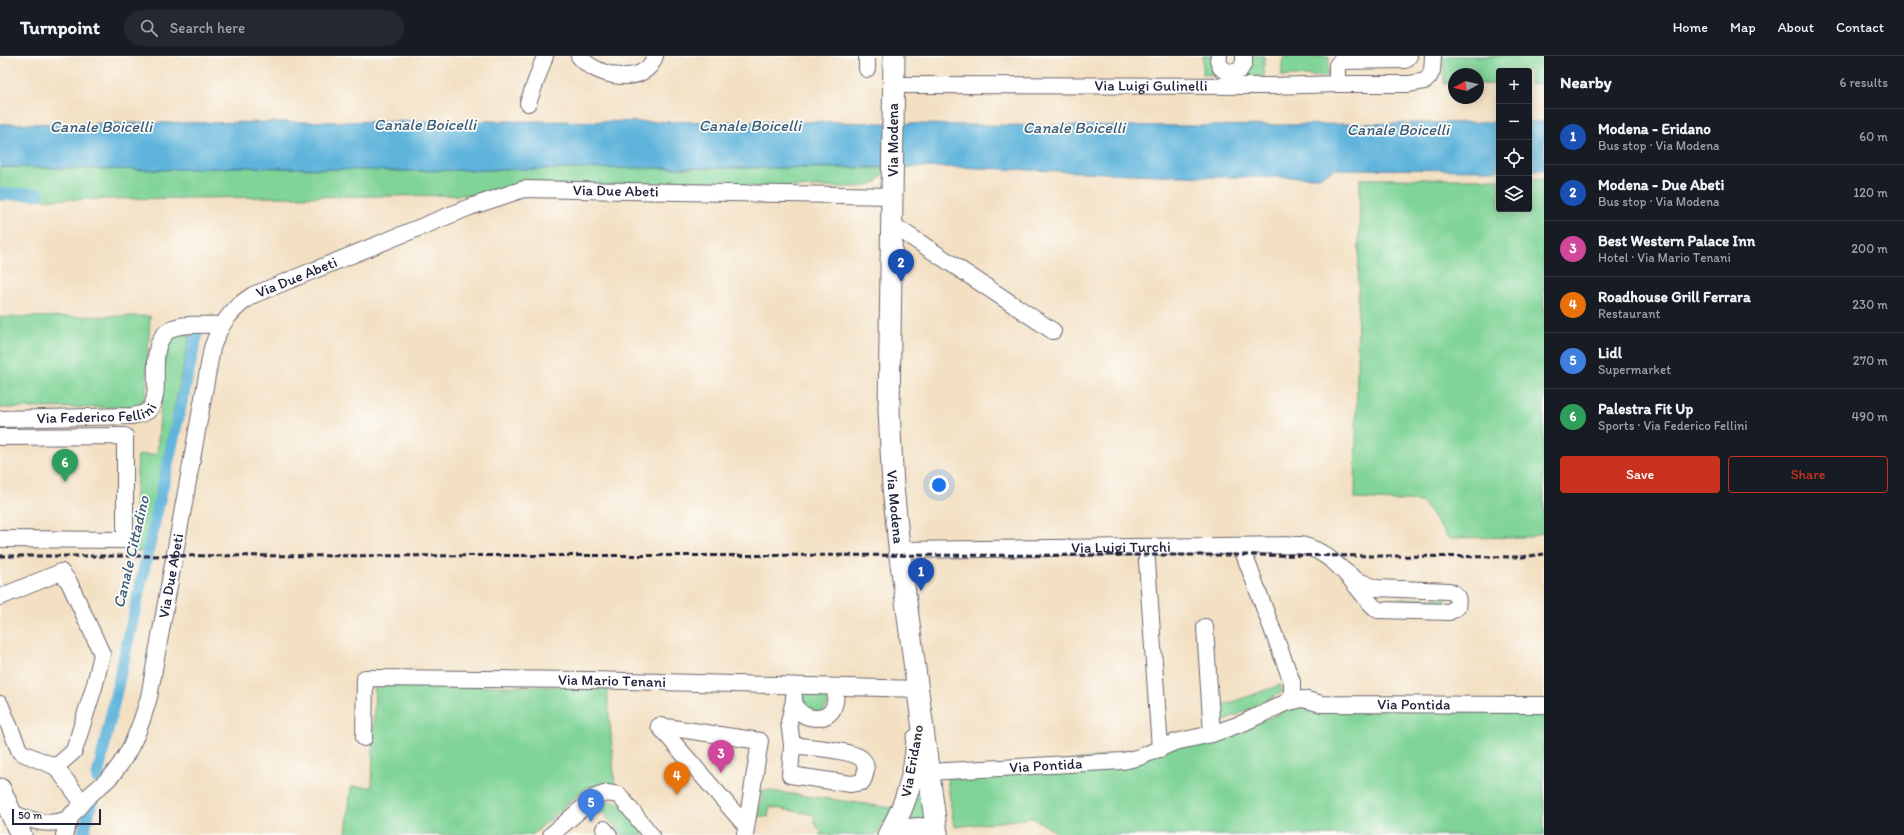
<!DOCTYPE html>
<html lang="en">
<head>
<meta charset="utf-8">
<style>
  :root { --surface:#171b24; --page:#242831; --text:#f1f3f6; --muted:#9ea1a6; --line:#363941; --accent:#c8321e }
  body { margin:0; font-family:Itim,sans-serif; background:var(--page); color:var(--text) }
  .controls { position:absolute; right:12px; top:12px; display:grid; overflow:hidden; border-radius:4px; box-shadow:0 2px 10px #0003 }
  .controls button { width:36px; height:36px; display:grid; place-items:center; padding:0; border:0; border-bottom:1px solid var(--line); background:var(--surface); color:var(--text); font:20px sans-serif }
  .compass { position:absolute; left:1448px; top:12px; width:36px; height:36px; border-radius:50%; background:var(--surface); box-shadow:0 2px 10px #0003; rotate:262deg }
  .scale { position:absolute; left:12px; bottom:10px; width:89px; box-sizing:border-box; padding-left:4px; border:2px solid #22223b; border-top:0; font-size:11px; line-height:14px; white-space:nowrap; color:#22223b; -webkit-text-stroke:3px #fdfcf7; paint-order:stroke }
  .you { position:absolute; left:939px; top:429px; width:14px; height:14px; margin:-10px; border:3px solid #fff; border-radius:50%; background:#1a73e8; box-shadow:0 0 0 6px #1a73e833 }
  .badge { display:grid; place-items:center; width:26px; height:26px; border-radius:50%; background:var(--accent); color:#fff; font-size:13px; font-weight:700 }
  .pin { position:absolute; translate:-50% -33px; filter:drop-shadow(0 1px 2px #0008) }
  .pin::after { content:''; position:absolute; top:21px; width:14px; height:12px; background:inherit; clip-path:polygon(0 0,100% 0,50% 100%) }
  .list { margin:0; padding:0; list-style:none }
  h2 { display:flex; justify-content:space-between; align-items:center; height:52px; margin:0; padding:0 16px; font-size:17px }
  h2 small { font-size:13px; font-weight:400; color:var(--muted) }
  .list li { display:grid; grid-template-columns:26px 1fr auto; gap:12px; align-items:center; box-sizing:border-box; height:56px; padding:0 16px; border-top:1px solid var(--line) }
  .list b { display:block; font-size:15px; white-space:nowrap }
  .list p { margin:0; font-size:13px; white-space:nowrap; color:var(--muted) }
  .list em { font-size:13px; font-style:normal; color:var(--muted) }
  .actions { display:flex; gap:8px; padding:12px 16px }
  .actions a { flex:1; padding:9px 0; border:1px solid var(--accent); border-radius:4px; text-align:center; font-size:14px; color:var(--accent) }
  .actions .main { background:var(--accent); color:#fff }
  .icon { flex:none; width:22px; height:22px; fill:none; stroke:currentColor; stroke-width:2; stroke-linecap:round; stroke-linejoin:round }
  .map { position:relative; flex:none; width:1544px; height:779px; overflow:hidden }
  header { display:flex; align-items:center; gap:24px; box-sizing:border-box; height:56px; padding:0 20px; background:var(--surface); border-bottom:1px solid var(--line) }
  header strong { font-size:19px }
  nav { display:flex; gap:22px; margin-inline-start:auto; font-size:14px }
  .search { width:280px; height:36px; background:var(--page); display:flex; align-items:center; gap:10px; box-sizing:border-box; padding:0 14px; border-radius:22px; color:var(--muted); font-size:15px }
  main { display:flex }
  aside { flex:1; background:var(--surface) }
  .map>svg:first-child { display:block }
  .green { fill:#80d497; stroke:#517b69 }
  .water { fill:#5eb4db; stroke:#406b8b }
  .lines { fill:none; stroke-linecap:round; stroke-linejoin:round }
  .canal { stroke:#5eb4db; stroke-width:12 }
  .minor-casing { stroke:#6b646b; stroke-width:18 }
  .major-casing { stroke:#6b646b; stroke-width:23 }
  .minor { stroke:#fff; stroke-width:16 }
  .major { stroke:#fff; stroke-width:21 }
  .rail { stroke:#22223b; stroke-width:3; stroke-dasharray:6 3; stroke-linecap:butt }
  .labels { text-anchor:middle; dominant-baseline:central; stroke-width:3.5; stroke-linejoin:round; paint-order:stroke }
  .street-label { font-size:15px; fill:#22223b; stroke:#fdfcf7 }
  .water-label { font-size:16px; font-style:italic; fill:#3a5c7b; stroke:#fdfcf7 }
</style>
</head>
<body>
<header>
<strong>Turnpoint</strong>
<div class="search"><svg class="icon" aria-label="search" viewBox="0 0 24 24"><circle cx="10" cy="10" r="6"/><path d="M15 15l6 6"/></svg>Search here</div>
<nav><a>Home</a><a>Map</a><a>About</a><a>Contact</a></nav>
</header>
<main>
<div class="map">
<svg width="1544" height="779" viewBox="0 0 1544 779">
  <rect width="100%" height="100%" fill="#fdfcf7"/>
  <filter id="ink" filterUnits="userSpaceOnUse"><feTurbulence type="fractalNoise" baseFrequency=".025" numOctaves="2"/><feDisplacementMap in="SourceGraphic" scale="8" xChannelSelector="R" yChannelSelector="G"/><feConvolveMatrix kernelMatrix="1 2 1 2 8 2 1 2 1" color-interpolation-filters="sRGB"/></filter>
  <filter id="wash" filterUnits="userSpaceOnUse"><feTurbulence type="fractalNoise" baseFrequency=".012" numOctaves="4" result="noise"/><feDisplacementMap in="SourceGraphic" scale="16" xChannelSelector="R" yChannelSelector="G"/><feGaussianBlur stdDeviation="0.9" result="paint"/><feColorMatrix in="noise" values="0 0 0 0 0 0 0 0 0 0 0 0 0 0 0 0 0 1.4 0 .05"/><feComposite in="paint" operator="in"/></filter>
  <g filter="url(#wash)">
    <rect width="100%" height="100%" fill="#f3e0c3"/>
    <g class="green">
      <polygon points="1203,0 1212,0 1212,19 1203,18"/>
      <polygon points="1248,0 1264,0 1264,21 1248,20"/>
      <polygon points="1284,0 1329,0 1328,20 1282,20 1282,7"/>
      <polygon points="1443,0 1544,0 1544,28 1529,28 1529,15 1499,15 1499,28 1478,28 1478,18 1454,18 1454,28 1444,28"/>
      <polygon points="0,111 158,114 245,111 402,115 628,112 888,112 876,127 859,131 507,131 473,139 0,144"/>
      <polygon points="1360,123 1499,123 1499,153 1529,153 1529,123 1544,123 1544,476 1530,481 1448,482 1422,446 1355,443"/>
      <polygon points="150,260 146,338 141,348 132,351 0,352 0,261"/>
      <polygon points="178,278 190,278 144,495 133,495 138,399 157,398 165,293 169,283"/>
      <polygon points="1446,542 1446,551 1379,552 1379,543"/>
      <polygon points="375,629 607,631 615,729 587,731 532,779 346,779 351,731 372,731"/>
      <polygon points="1280,629 1283,636 1221,667 1219,651"/>
      <path d="M807 637C815 637 828 635 830 644L823 656 807 655 800 644 802 640Z"/>
      <path d="M1308 649 1544 658V779H1061L1033 762 954 771 947 722 1213 685C1246 676 1275 654 1308 649Z"/>
      <polygon points="918,708 927,765 908,766 906,755"/>
      <polygon points="763,734 893,752 876,779 819,779 822,777 814,767 815,759 770,751 768,761 758,760"/>
      <polygon points="613,745 618,746 645,779 622,779 599,752 606,746"/>
    </g>
    <g class="water">
      <polygon points="453,65 835,66 965,69 1198,70 1499,66 1499,114 1335,113 1319,121 1210,121 954,111 628,112 402,115 245,111 158,114 0,111 0,68"/>
      <rect x="1529" y="66" width="15" height="48"/>
    </g>
    <g class="lines">
      <g class="canal">
        <polyline points="0,138 39,138"/>
        <polyline points="97,722 197,278"/>
        <polyline points="83,779 92,745"/>
      </g>
    </g>
  </g>
  <g filter="url(#ink)">
    <g class="lines">
      <defs>
        <g id="minor">
          <path d="M579 0C596 21 645 32 655 0"/>
          <polyline points="1219,0 1218,4 1221,12 1231,17 1240,14 1244,7 1244,0"/>
          <polyline points="867,13 867,0"/>
          <polyline points="1337,28 1337,9 1341,5 1398,4 1405,4 1409,0"/>
          <path id="s1" d="M893 29 1272 30 1337 28H1409L1425 25 1429 21 1432 15 1433 0"/>
          <polyline points="528,47 545,0"/>
          <polyline points="893,169 1053,275"/>
          <path id="s2" d="M0 363 132 360C138 359 145 358 149 354 166 335 142 287 173 272 185 267 209 269 222 269"/>
          <polyline points="0,381 125,380 125,484 0,483"/>
          <polyline points="1146,491 1160,693"/>
          <path id="s3" d="M900 494 1300 489C1324 493 1342 512 1357 531 1364 539 1369 548 1378 554L1449 556 1457 551C1459 543 1457 538 1449 535L1376 532 1356 524 1337 509"/>
          <polyline points="0,541 61,516 69,526 102,598 95,628 74,695 56,711"/>
          <polyline points="1205,571 1212,678"/>
          <path d="M794 640C792 664 828 670 834 650 836 644 836 637 836 631"/>
          <path id="s4" d="M1285 647 1303 643 1322 648 1544 649"/>
          <polyline points="0,648 20,696 56,711 82,746"/>
          <path id="s5" d="M364 682 365 622 590 624 918 633"/>
          <path d="M792 689C806 691 853 694 862 703 868 709 866 719 862 726L851 728 790 719 792 689 789 666 794 644"/>
          <path id="s6" d="M929 716 1123 705 1140 701 1175 686 1212 678 1243 667 1285 647 1292 640V626L1241 490"/>
          <path id="s7" d="M11 757C28 763 44 770 62 765 72 762 77 752 84 745 93 735 104 728 113 718 132 695 141 669 149 641L212 292C220 268 232 252 253 239L470 151 524 133 893 140"/>
          <polyline points="604,773 609,779"/>
          <polyline points="64,779 72,758"/>
          <polyline points="551,779 595,741 607,737 619,739 651,779"/>
          <polyline points="745,779 760,685 659,670 746,770"/>
        </g>
        <g id="major">
          <path id="s8" d="M894 0 889 354 893 431 900 500 937 779"/>
          <polyline points="0,733 21,779"/>
          <path d="M888 779C906 750 915 717 917 683"/>
          <path d="M895 779C906 770 924 772 937 776"/>
        </g>
      </defs>
      <use href="#minor" class="minor-casing"/>
      <use href="#major" class="major-casing"/>
      <use href="#minor" class="minor"/>
      <use href="#major" class="major"/>
      <polyline class="rail" points="0,500 1244,499 1522,501 1544,498"/>
    </g>
  </g>
  <g class="labels">
    <g class="street-label">
      <text stroke="none"><textPath href="#s1" startOffset="258">Via Luigi Gulinelli</textPath></text>
      <text transform="translate(893 84) rotate(-90)">Via Modena</text>
      <text stroke="none"><textPath href="#s7" startOffset="1014">Via Due Abeti</textPath></text>
      <text stroke="none"><textPath href="#s7" startOffset="678">Via Due Abeti</textPath></text>
      <text stroke="none"><textPath href="#s2" startOffset="97">Via Federico Fellini</textPath></text>
      <text stroke="none"><textPath href="#s8" startOffset="451">Via Modena</textPath></text>
      <text stroke="none"><textPath href="#s3" startOffset="221">Via Luigi Turchi</textPath></text>
      <text stroke="none"><textPath href="#s7" startOffset="331">Via Due Abeti</textPath></text>
      <text stroke="none"><textPath href="#s5" startOffset="307">Via Mario Tenani</textPath></text>
      <text stroke="none"><textPath href="#s4" startOffset="130">Via Pontida</textPath></text>
      <text transform="translate(912 705) rotate(-80)">Via Eridano</text>
      <text stroke="none"><textPath href="#s6" startOffset="117">Via Pontida</textPath></text>
    </g>
    <g class="water-label">
      <text x="425" y="68">Canale Boicelli</text>
      <text x="750" y="69">Canale Boicelli</text>
      <text x="101" y="70">Canale Boicelli</text>
      <text x="1074" y="71">Canale Boicelli</text>
      <text x="1398" y="73">Canale Boicelli</text>
      <text transform="translate(131 496) rotate(-77)">Canale Cittadino</text>
    </g>
  </g>
</svg>
<div class="controls">
<button>+</button>
<button>−</button>
<button><svg class="icon" aria-label="locate" viewBox="0 0 24 24"><circle cx="12" cy="12" r="6"/><path d="M12 2v4M12 18v4M2 12h4M18 12h4"/></svg></button>
<button><svg class="icon" aria-label="layers" viewBox="0 0 24 24"><path d="M12 4l9 5-9 5-9-5zM3 14l9 5 9-5"/></svg></button>
</div>
<svg class="compass" viewBox="-18 -18 36 36"><path d="M0-13l5 13h-10z" fill="#e53935"/><path d="M0 13l5-13h-10z" fill="#9ea1a6"/></svg>
<div class="scale">50 m</div>
<div class="you"></div>
<div class="pin badge" style="left:921px;top:535px;background:#1a4fb4">1</div>
<div class="pin badge" style="left:901px;top:226px;background:#1a4fb4">2</div>
<div class="pin badge" style="left:721px;top:717px;background:#d1479c">3</div>
<div class="pin badge" style="left:677px;top:739px;background:#e8710a">4</div>
<div class="pin badge" style="left:591px;top:766px;background:#3f7fe0">5</div>
<div class="pin badge" style="left:65px;top:426px;background:#2e9e5b">6</div>
</div>
<aside>
<h2>Nearby<small>6 results</small></h2>
<ul class="list">
<li><span class="badge" style="background:#1a4fb4">1</span><div><b>Modena - Eridano</b><p>Bus stop · Via Modena</p></div><em>60 m</em></li>
<li><span class="badge" style="background:#1a4fb4">2</span><div><b>Modena - Due Abeti</b><p>Bus stop · Via Modena</p></div><em>120 m</em></li>
<li><span class="badge" style="background:#d1479c">3</span><div><b>Best Western Palace Inn</b><p>Hotel · Via Mario Tenani</p></div><em>200 m</em></li>
<li><span class="badge" style="background:#e8710a">4</span><div><b>Roadhouse Grill Ferrara</b><p>Restaurant</p></div><em>230 m</em></li>
<li><span class="badge" style="background:#3f7fe0">5</span><div><b>Lidl</b><p>Supermarket</p></div><em>270 m</em></li>
<li><span class="badge" style="background:#2e9e5b">6</span><div><b>Palestra Fit Up</b><p>Sports · Via Federico Fellini</p></div><em>490 m</em></li>
</ul>
<div class="actions"><a class="main">Save</a><a>Share</a></div>
</aside>
</main>
</body>
</html>
